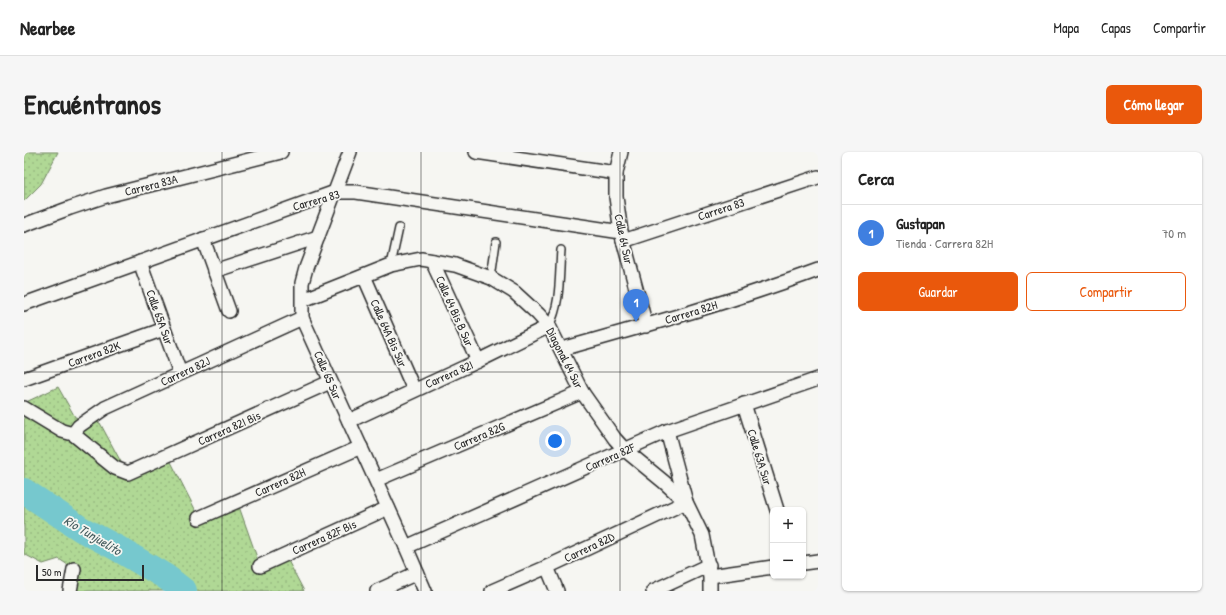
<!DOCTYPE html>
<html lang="es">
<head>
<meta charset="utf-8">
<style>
  :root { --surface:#fff; --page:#f6f6f6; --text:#222; --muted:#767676; --line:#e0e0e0; --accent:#ea580c }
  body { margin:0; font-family:"Patrick Hand",sans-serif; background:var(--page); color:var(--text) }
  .controls { position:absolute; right:12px; bottom:12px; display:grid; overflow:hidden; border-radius:6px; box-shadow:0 1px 3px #0004 }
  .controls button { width:36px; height:36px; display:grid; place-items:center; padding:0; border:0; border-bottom:1px solid var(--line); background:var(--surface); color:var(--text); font:20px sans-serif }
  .scale { position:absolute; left:12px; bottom:10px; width:108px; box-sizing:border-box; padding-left:4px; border:2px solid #2b2b2b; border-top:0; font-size:11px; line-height:14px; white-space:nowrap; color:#2b2b2b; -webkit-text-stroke:3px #f6f6f2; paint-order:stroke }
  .you { position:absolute; left:531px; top:289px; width:14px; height:14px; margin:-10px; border:3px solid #fff; border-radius:50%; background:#1a73e8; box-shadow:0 0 0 6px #1a73e833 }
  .badge { display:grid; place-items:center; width:26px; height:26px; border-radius:50%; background:var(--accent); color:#fff; font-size:13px; font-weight:700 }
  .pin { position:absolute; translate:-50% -33px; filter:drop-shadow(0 1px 2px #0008) }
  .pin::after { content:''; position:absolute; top:21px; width:14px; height:12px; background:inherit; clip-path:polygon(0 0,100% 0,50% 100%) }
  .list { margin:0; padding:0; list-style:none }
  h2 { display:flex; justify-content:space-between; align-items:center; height:52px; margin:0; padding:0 16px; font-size:17px }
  h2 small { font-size:13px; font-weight:400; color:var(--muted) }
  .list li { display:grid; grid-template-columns:26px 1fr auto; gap:12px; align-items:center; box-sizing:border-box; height:56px; padding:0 16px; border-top:1px solid var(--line) }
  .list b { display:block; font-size:15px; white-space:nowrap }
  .list p { margin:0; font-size:13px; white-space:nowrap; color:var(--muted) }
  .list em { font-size:13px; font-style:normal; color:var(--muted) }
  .actions { display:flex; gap:8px; padding:12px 16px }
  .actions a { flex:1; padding:9px 0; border:1px solid var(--accent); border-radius:6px; text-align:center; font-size:14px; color:var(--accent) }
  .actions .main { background:var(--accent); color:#fff }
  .map { position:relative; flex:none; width:794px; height:439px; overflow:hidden; border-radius:6px }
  header { display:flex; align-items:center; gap:24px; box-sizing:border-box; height:56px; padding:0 20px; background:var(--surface); border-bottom:1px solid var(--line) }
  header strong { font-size:19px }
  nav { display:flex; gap:22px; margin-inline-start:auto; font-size:14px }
  .intro { display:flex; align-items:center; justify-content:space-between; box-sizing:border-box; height:96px; padding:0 24px }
  h1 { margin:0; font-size:28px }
  .button { padding:10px 18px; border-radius:6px; background:var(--accent); color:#fff; font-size:14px; font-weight:700 }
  main { display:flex; gap:24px; padding:0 24px }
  aside { flex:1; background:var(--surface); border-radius:6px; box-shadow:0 1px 3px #0004 }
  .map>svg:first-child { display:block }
  .grass { fill:url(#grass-dots); stroke:#6e8260 }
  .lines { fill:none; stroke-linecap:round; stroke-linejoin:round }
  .river { stroke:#76c8ce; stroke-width:26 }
  .service-casing { stroke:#2b2b2b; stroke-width:10 }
  .minor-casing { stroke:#2b2b2b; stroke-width:16 }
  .service { stroke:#f6f6f2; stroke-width:7 }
  .minor { stroke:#f6f6f2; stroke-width:13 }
  .grid { fill:none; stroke:#2b2b2b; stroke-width:1; stroke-opacity:0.55 }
  .labels { text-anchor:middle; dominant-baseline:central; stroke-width:3.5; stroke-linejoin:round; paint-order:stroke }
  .street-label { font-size:12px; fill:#2b2b2b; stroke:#f6f6f2 }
  .water-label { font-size:13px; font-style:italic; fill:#425a5c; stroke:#f6f6f2 }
</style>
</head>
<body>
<header>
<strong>Nearbee</strong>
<nav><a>Mapa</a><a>Capas</a><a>Compartir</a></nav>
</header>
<div class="intro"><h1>Encuéntranos</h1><a class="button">Cómo llegar</a></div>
<main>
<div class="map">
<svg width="794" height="439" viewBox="0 0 794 439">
  <defs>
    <pattern id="grass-dots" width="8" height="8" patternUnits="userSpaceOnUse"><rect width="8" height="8" fill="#b0d895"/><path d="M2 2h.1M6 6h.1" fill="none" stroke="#98ba81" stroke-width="1.8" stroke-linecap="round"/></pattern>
  </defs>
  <rect width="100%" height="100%" fill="#f6f6f2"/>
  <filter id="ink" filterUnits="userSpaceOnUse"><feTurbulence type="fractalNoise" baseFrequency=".025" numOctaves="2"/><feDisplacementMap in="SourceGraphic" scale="8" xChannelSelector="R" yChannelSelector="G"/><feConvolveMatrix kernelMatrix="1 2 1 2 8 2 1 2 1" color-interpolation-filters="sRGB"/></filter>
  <g filter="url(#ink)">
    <g class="grass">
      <polygon points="0,0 34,0 17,32 0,49"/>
      <polygon points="34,235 51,265 76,271 104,323 144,304 175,365 213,349 236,414 261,403 280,439 52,439 50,417 35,407 19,412 0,402 0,251"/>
    </g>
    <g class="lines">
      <polyline class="river" points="0,339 57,377 93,396 142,425 160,439"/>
      <defs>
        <g id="service">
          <polyline points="367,113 375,76"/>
          <polyline points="467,126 472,90"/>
          <path d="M525 174C537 152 535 123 537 98"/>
        </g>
        <g id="minor">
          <polyline points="326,0 282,116 278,131 278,166 382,395 401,439"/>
          <polyline points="452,0 592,21"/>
          <polyline points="597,0 592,21 592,45 597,80 622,174"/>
          <polyline points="0,73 46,56 82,44 257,0"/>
          <polyline points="179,87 205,159"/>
          <polyline points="599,89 794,25"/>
          <polyline points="408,109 454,209"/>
          <polyline points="116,110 156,221"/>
          <polyline points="190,119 294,85"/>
          <polyline points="340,124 390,238"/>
          <polyline points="279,148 367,113 397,107 431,113 467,126 490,140 514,162 525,174 558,240 591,287 601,298 640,330 662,350 523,415 468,439"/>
          <polyline points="0,152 311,40 332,40 597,80"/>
          <path d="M538 197C624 173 710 149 794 118"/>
          <polyline points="0,227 140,177"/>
          <polyline points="720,252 753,358"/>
          <polyline points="0,256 38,279 49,282 91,316 104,321 306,230"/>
          <polyline points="325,269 454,209 525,174"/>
          <polyline points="643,279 662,350 678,383 686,424 686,439"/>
          <polyline points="49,282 55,274 81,256 278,166"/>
          <polyline points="352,328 558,240"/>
          <polyline points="175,366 337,295"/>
          <polyline points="382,395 643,279 794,227"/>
          <polyline points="779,411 794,409"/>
          <polyline points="236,414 364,356"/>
          <polyline points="523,415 533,439"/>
          <polyline points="686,424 749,415"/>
          <polyline points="46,439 50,417"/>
          <polyline points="353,439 393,421"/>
          <polyline points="629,439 685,413"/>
        </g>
      </defs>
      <use href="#service" class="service-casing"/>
      <use href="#minor" class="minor-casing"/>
      <use href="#service" class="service"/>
      <use href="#minor" class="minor"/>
    </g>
  </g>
  <path class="grid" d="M198 0V439M397 0V439M596 0V439M0 220H794"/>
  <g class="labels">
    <g class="street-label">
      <text transform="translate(127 33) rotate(-14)">Carrera 83A</text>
      <text transform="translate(292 48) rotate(-16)">Carrera 83</text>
      <text transform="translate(697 57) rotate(-18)">Carrera 83</text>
      <text transform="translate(600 87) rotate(78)">Calle 64 Sur</text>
      <text transform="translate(431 159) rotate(66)">Calle 64 Bis B Sur</text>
      <text transform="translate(667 160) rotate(-17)">Carrera 82H</text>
      <text transform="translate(136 165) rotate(70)">Calle 65A Sur</text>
      <text transform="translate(365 181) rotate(66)">Calle 64A Bis Sur</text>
      <text transform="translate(70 202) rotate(-20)">Carrera 82K</text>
      <text transform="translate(541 206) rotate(63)">Diagonal 64 Sur</text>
      <text transform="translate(161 219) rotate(-25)">Carrera 82J</text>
      <text transform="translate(425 222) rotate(-24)">Carrera 82I</text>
      <text transform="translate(304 223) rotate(66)">Calle 65 Sur</text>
      <text transform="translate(205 276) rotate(-24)">Carrera 82I Bis</text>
      <text transform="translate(455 284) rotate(-23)">Carrera 82G</text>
      <text transform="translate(586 305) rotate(-24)">Carrera 82F</text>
      <text transform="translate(736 305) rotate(73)">Calle 63A Sur</text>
      <text transform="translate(256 330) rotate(-24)">Carrera 82H</text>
      <text transform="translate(300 385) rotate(-24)">Carrera 82F Bis</text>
      <text transform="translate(565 395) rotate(-25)">Carrera 82D</text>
    </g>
    <g class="water-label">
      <text transform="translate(69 383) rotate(31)">Río Tunjuelito</text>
    </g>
  </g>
</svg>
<div class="controls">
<button>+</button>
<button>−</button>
</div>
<div class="scale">50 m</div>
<div class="you"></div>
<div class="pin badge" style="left:612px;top:170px;background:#3f7fe0">1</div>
</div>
<aside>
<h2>Cerca<small></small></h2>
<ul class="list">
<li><span class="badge" style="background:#3f7fe0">1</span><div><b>Gustapan</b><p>Tienda · Carrera 82H</p></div><em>70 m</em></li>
</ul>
<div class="actions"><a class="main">Guardar</a><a>Compartir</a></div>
</aside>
</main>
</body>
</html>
